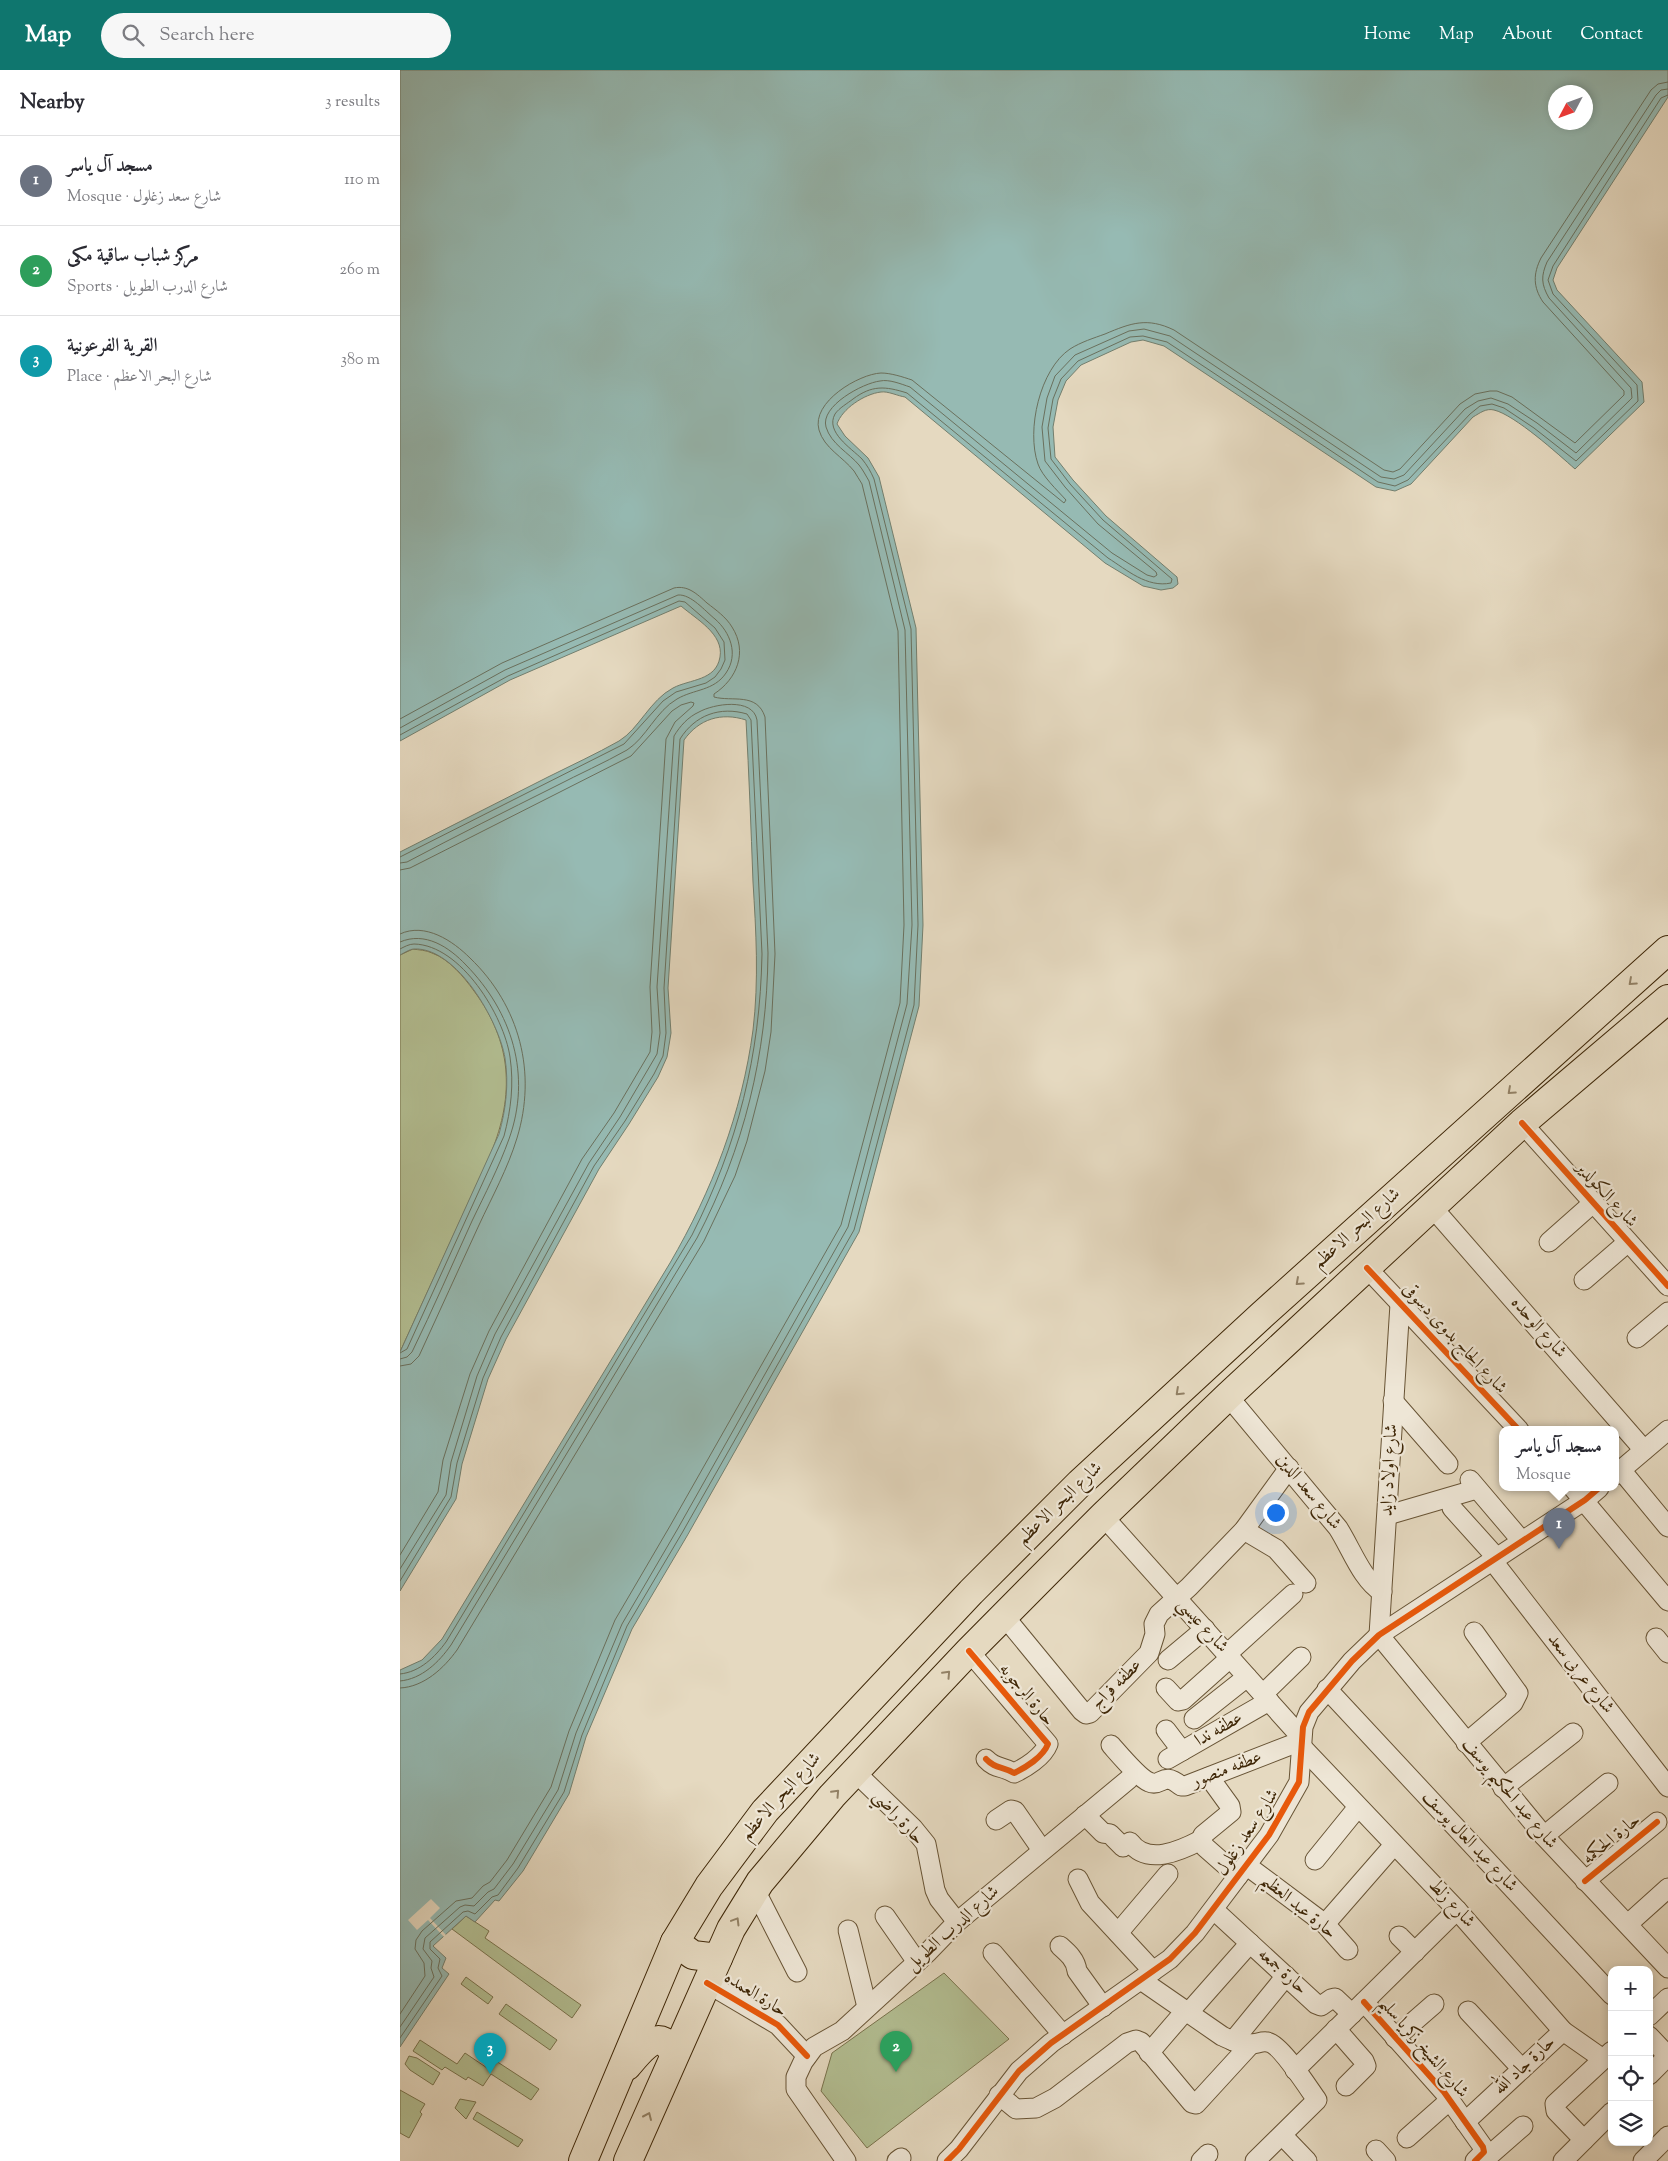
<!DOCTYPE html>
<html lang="en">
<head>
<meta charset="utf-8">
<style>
  :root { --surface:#fff; --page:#f7f7f7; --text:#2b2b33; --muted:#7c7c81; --line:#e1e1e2; --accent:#0f766e }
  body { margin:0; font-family:"Sorts Mill Goudy",Amiri,serif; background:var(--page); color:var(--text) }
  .controls { position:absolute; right:15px; bottom:15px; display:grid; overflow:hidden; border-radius:10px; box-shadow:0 2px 8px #0003 }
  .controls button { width:45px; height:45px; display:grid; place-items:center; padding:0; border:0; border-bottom:1px solid var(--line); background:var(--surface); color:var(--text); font:25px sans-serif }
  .compass { position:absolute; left:1148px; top:15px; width:45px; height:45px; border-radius:50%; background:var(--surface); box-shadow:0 2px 8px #0003; rotate:229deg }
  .you { position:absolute; left:875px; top:1442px; width:18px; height:18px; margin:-12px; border:4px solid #fff; border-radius:50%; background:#1a73e8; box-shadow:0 0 0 8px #1a73e833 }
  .badge { display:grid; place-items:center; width:32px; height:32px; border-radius:50%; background:var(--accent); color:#fff; font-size:16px; font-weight:700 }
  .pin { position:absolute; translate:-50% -41px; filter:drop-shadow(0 1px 2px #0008) }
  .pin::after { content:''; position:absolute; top:26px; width:18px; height:15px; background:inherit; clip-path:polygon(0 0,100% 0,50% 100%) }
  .popup { position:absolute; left:1099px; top:1356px; width:120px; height:65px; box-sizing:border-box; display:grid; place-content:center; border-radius:10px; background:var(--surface); filter:drop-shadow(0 1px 4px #0005); font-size:16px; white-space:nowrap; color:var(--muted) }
  .popup b { font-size:19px; color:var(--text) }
  .popup::after { content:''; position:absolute; left:50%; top:100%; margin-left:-10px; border:10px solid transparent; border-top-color:var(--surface) }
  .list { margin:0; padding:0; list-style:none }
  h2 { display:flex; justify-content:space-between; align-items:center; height:65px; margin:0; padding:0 20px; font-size:21px }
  h2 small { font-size:16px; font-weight:400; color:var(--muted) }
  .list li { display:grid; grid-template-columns:32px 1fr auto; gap:15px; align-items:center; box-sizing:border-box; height:90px; padding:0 20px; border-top:1px solid var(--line) }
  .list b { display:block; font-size:19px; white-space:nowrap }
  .list p { margin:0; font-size:16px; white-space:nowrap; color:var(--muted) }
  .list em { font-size:16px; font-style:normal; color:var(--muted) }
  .icon { flex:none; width:28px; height:28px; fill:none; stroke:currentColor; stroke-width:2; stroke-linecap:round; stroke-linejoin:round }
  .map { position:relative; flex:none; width:1268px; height:2091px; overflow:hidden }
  header { display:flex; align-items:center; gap:30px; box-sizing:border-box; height:70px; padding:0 25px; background:var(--accent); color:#fff }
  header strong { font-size:24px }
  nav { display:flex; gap:28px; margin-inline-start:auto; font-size:18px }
  .search { width:350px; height:45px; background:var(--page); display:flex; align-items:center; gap:12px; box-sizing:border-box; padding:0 18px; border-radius:28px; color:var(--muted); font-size:19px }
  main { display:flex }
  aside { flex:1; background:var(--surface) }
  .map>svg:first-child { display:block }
  .green { fill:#b3bf93; stroke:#79734d }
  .water { fill:#96bab3; stroke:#737f6e; fill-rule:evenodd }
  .pier { fill:#e5d9c0 }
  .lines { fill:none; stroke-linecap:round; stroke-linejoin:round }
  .shore { stroke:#6a705d; stroke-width:1 }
  .minor-casing { stroke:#685435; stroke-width:21 }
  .primary-casing { stroke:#3f2707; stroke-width:30 }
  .minor { stroke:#eee6d6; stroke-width:19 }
  .primary { stroke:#e5d9c0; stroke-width:28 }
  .cycleway-casing { stroke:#eee6d6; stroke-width:9 }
  .cycleway { stroke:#e8590c; stroke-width:6 }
  .oneway { stroke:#928064 }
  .labels { text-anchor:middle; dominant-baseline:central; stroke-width:4.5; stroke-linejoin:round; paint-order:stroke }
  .street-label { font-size:18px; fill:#3f2707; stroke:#eee6d6 }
</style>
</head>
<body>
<header>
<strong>Map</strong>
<div class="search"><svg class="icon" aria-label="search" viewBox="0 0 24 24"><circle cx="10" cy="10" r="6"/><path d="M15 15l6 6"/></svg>Search here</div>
<nav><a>Home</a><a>Map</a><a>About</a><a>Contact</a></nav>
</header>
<main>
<aside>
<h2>Nearby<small>3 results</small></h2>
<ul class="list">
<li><span class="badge" style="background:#6b7280">1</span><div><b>مسجد آل ياسر</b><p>Mosque · شارع سعد زغلول</p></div><em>110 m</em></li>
<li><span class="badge" style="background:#2e9e5b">2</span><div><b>مركز شباب ساقية مكى</b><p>Sports · شارع الدرب الطويل</p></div><em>260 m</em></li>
<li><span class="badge" style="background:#0f9aa8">3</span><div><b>القرية الفرعونية</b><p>Place · شارع البحر الاعظم</p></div><em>380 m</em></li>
</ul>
</aside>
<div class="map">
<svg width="1268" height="2091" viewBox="0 0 1268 2091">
  <rect width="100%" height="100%" fill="#e5d9c0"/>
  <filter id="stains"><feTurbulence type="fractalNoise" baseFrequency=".004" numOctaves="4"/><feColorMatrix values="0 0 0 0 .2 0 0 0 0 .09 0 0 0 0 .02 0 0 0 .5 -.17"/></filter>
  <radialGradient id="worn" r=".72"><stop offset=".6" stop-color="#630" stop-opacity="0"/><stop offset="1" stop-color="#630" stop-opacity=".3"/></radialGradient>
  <g class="green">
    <path d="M13 879C19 880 26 880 32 883 49 889 64 907 74 921 112 972 115 1024 91 1083L0 1282V885Z"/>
    <polygon points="66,1846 89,1861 85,1868 181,1935 172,1948 52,1859"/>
    <polygon points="544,1903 609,1969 467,2078 421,2021 432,1983"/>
    <polygon points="66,1907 93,1927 88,1934 61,1914"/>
    <polygon points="106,1934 157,1970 150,1980 99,1944"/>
    <polygon points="20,1970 57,1994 65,1983 90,2000 96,1991 139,2019 131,2030 91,2004 83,2016 68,2007 66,2010 45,1997 42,2000 13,1981"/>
    <polygon points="9,1986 17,1988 40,2003 33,2015 10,2000 5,1994"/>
    <polygon points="0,2020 25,2034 20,2042 22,2044 9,2068 0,2063"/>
    <polygon points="60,2029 76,2032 66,2049 55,2038"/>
    <polygon points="77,2042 123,2070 118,2077 73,2049"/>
  </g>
  <path class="water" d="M0 0H1268V27L1157 198 1153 210 1157 220 1242 312 1244 332 1175 399C1158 384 1115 345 1094 340 1086 338 1080 343 1073 347L1011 414 995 421 976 417 764 276 743 270 731 272 681 295 666 311 658 330 653 357 655 387 673 410 706 446 777 507 778 514 773 518 761 520 743 516 705 493 505 327C498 326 488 321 481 322 464 324 442 339 437 354L445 366 468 388 479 407 516 558 523 855 519 936 459 1162 287 1466 232 1559 186 1667 169 1724 123 1801 99 1831 95 1830 75 1852 66 1846 33 1876 46 1888 42 1898 49 1904 0 1977V1600L22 1590 42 1569 270 1193C312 1121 342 1043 353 960 359 910 356 861 353 812 351 758 349 704 346 650 321 642 299 649 284 670L268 918 271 963 267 987 258 1007 229 1054 199 1099 106 1269 88 1309 62 1394 56 1429 0 1521V1282L99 1064C106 1039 109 1014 105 988 99 952 57 877 14 879 10 879 4 883 0 885V782C49 757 99 732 148 707 172 695 196 684 219 671 239 659 250 630 273 618 290 609 316 611 320 587 324 564 296 549 281 536L110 610 0 671ZM1156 22H1186V52H1156Z"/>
  <polygon class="pier" points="31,1829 40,1838 30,1848 46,1865 44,1867 28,1850 17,1860 8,1850"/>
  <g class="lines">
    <g class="shore">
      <path d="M0 649 102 593 274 518C288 515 297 524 307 533 316 540 326 547 332 557 348 582 337 609 314 624V627C332 632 357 622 365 647L375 884 371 962 365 1001 347 1071 335 1106 304 1171 57 1580C44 1598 24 1617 0 1618"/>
      <path d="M0 658 105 600 278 525C291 524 305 541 315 549 330 562 339 584 326 603 314 621 294 619 277 629 256 641 246 668 227 680 204 693 179 704 156 716 106 741 56 766 7 792L0 793"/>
      <polyline points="0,665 108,606 279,531 285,532 315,558 324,572 325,590 321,599 315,607 306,613 276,622 263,631 224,674 0,787"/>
      <polyline points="0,800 10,798 231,686 272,641 281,635 291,632 294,633 293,636 275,652 266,669 250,917 252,962 250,982 214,1043 182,1089 89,1261 70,1304 43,1390 38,1422 0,1485"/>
      <path d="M0 864C25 852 53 871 70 888 120 936 137 1003 117 1068 108 1098 92 1127 79 1155 59 1199 39 1242 19 1286L11 1294 0 1296"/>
      <path d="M0 872C25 861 49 877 66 895 112 942 132 1005 109 1069 99 1097 85 1124 72 1151 52 1195 33 1239 12 1282L7 1287 0 1289"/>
      <path d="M0 879C4 877 9 874 14 874 61 875 104 946 110 987 114 1014 111 1040 104 1066L7 1279 0 1283"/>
      <path d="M0 1499 46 1425 51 1392 77 1306 95 1264 189 1093 220 1047 257 984 260 963 257 917 274 666C280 656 288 647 299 642 313 634 353 627 357 650L368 883C367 985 344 1078 297 1168L51 1575C39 1592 22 1609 0 1611"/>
      <path d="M0 1511 51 1427 57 1393 83 1308 101 1267 194 1096 225 1051 254 1004 263 986 266 963 264 918 280 669C295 645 320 636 347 644L351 650 362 884C360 986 338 1074 292 1165L46 1572C35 1587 20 1602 0 1604"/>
      <path d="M0 1944 25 1906 24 1893 15 1879 16 1870 22 1861 56 1831 72 1828 83 1816 90 1812 107 1790 151 1717 169 1661 215 1550 270 1456 441 1155 500 933 504 855 498 561 462 414C459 410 457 405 454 401 443 387 424 378 419 360 411 332 459 304 481 303 491 303 503 307 512 310L664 433 666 430C657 420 642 406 638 394 626 360 640 299 670 279 681 272 694 268 705 264 731 253 747 247 774 260L984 400 993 402 1000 399 1060 334 1075 324 1090 321H1097L1112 327 1175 373 1224 325V321L1143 232C1133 217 1133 204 1141 188L1251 20 1258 14 1268 12"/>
      <path d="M0 1957 34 1907 31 1898 32 1891 23 1879 25 1868 60 1837 65 1835 74 1836 88 1822 94 1819 113 1794 158 1720 176 1663 222 1554 277 1460 448 1157 507 934 512 855 505 560 469 411C466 406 463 400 459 395 449 383 431 374 426 357 420 336 463 313 480 311 489 309 501 314 510 317L712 483 747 505 754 507 757 505 756 502 698 454 665 417 645 391 642 357 647 328 655 306 675 285 729 261 744 259 770 266 981 407 994 409 1004 405 1065 339 1078 331 1091 328 1108 334 1137 353 1176 383 1232 328 1231 318 1149 228C1141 214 1141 206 1147 192L1256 25 1261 20 1268 19"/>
      <path d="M0 1968 42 1906 38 1898 40 1889 30 1879V1872L63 1842 68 1841 75 1844 92 1827 98 1825 118 1798 164 1722 182 1665 227 1556 282 1463 454 1160 514 935 518 855 511 559 474 409C471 402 467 395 462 389 451 378 425 362 435 344 439 338 448 333 453 329 472 315 485 316 507 323L708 488C727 500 747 518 771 513L772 509 703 450 670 414 651 389 648 358 653 329 661 309 678 291 730 267 743 266 767 272 978 412 995 416 1008 410 1070 344 1080 336 1092 334 1104 338 1134 358 1176 391 1238 331 1237 315 1153 224 1148 210 1153 196 1261 28 1268 25"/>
    </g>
    <defs>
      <g id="minor">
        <polyline points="1122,1053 1268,1216"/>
        <polyline points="1032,1137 1244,1380"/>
        <polyline points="1149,1172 1193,1133"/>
        <polyline points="967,1198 1119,1360"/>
        <polyline points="1184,1210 1228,1172"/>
        <polyline points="1000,1234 979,1565 1144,1766 1268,1898"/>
        <polyline points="1237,1268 1268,1242"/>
        <path d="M828 1326 938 1458C951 1478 962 1510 982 1522"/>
        <polyline points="993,1331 1048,1394"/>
        <polyline points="1221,1400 1268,1457"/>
        <polyline points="1215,1405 1268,1360"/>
        <polyline points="1070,1410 1121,1470"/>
        <polyline points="1173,1418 1268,1531"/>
        <polyline points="1052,1438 1097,1488"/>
        <polyline points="988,1445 1077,1419"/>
        <polyline points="703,1446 901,1667"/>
        <polyline points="844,1460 876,1479 906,1513"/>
        <polyline points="1092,1490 1268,1717"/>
        <polyline points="604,1546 682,1641 686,1644 690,1643 749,1583 755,1564 754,1554 759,1544 789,1517 844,1460 889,1398"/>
        <polyline points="1256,1568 1268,1583"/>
        <path d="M569 1581 648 1674C643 1687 625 1698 614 1703 603 1696 595 1699 586 1689"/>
        <polyline points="827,1584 893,1524"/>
        <polyline points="768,1590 805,1559"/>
        <polyline points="766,1618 778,1631 783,1630 830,1588"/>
        <polyline points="927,1619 1212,1925"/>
        <polyline points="863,1624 901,1587"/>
        <polyline points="794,1649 847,1607"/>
        <polyline points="766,1660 782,1681"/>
        <polyline points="1066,1673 1113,1633 1118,1623 1074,1562"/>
        <path d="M711 1675C719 1684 739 1708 749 1712 762 1718 762 1700 781 1716H785L901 1671"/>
        <polyline points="900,1675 1057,1840 1163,1961 1203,1989"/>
        <polyline points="768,1689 869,1631"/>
        <polyline points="455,1702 513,1758 526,1774 535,1820 539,1829 557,1852"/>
        <polyline points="809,1707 830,1736 831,1742 803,1765 801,1770 805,1777 838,1806"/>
        <polyline points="1103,1718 1173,1663"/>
        <polyline points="685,1745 703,1763 710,1764 723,1777"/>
        <polyline points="596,1750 611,1740 615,1741 642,1780"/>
        <polyline points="1144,1766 1208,1713"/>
        <path d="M730 1772C747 1796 780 1781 801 1770"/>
        <polyline points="915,1790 958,1737"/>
        <polyline points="846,1795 925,1854 948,1880"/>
        <polyline points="678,1809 690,1833 753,1901"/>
        <polyline points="1185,1811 1257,1752"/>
        <polyline points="355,1820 397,1902"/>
        <polyline points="814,1840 916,1934 921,1936 931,1929 935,1928 952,1944"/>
        <polyline points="485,1846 517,1892"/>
        <polyline points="925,1854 994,1775"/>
        <polyline points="1228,1854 1268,1818"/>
        <polyline points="448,1860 467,1937"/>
        <polyline points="718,1863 768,1804"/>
        <polyline points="999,1866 1015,1882"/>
        <path d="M660 1876C668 1883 676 1890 677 1901L703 1937"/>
        <polyline points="593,1883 663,1965"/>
        <path d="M741 1910 822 1966C831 1970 840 1975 851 1974 856 1974 862 1971 867 1972 880 1973 909 2019 917 2030L855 2091"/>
        <polyline points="307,1913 378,1955 407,1986"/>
        <polyline points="964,1932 1044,2022 1083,2077 1084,2082 1075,2091"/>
        <polyline points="1068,1941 1122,1999"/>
        <polyline points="789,1942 850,1873"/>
        <polyline points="1249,1946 1268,1928"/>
        <polyline points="936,1959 964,1991 966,1996 946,2016"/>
        <polyline points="1249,1966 1268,1986"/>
        <polyline points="995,1968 1034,1934"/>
        <polyline points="833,1971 886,1906"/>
        <polyline points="749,1983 786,1940"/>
        <polyline points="895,2000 1057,1840"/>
        <polyline points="1249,2005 1268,1986"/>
        <polyline points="599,2025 616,2039 636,2038 655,2028 727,1973 736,1970 741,1972 792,2033 796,2034 851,1974"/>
        <polyline points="1065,2052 1163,1961"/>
        <polyline points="882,2065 907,2091"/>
        <polyline points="1007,2068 1050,2030"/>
        <polyline points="1184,2070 1156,2041 1155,2034 1212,1981"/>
        <polyline points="976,2080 986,2091"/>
        <polyline points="1081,2085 1091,2084 1123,2056"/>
        <polyline points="446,2091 396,2019 396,2007 403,1992 414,1977 442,1961 528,1882 557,1852 729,1709"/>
        <polyline points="497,2091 501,2088"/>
        <polyline points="547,2091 559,2079 619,2001 651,1973 770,1889 795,1863 869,1765 899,1712 903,1657 909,1642 952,1591 979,1565 1185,1430 1199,1418"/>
        <polyline points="801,2091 808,2084"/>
        <polyline points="1163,2091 1212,2042"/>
        <polyline points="1243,2091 1268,2066"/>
      </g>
      <g id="primary">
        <polyline points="275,1872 293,1885 318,1888"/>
        <path d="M227 1996C241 1980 260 1953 274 1985"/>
        <polyline points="183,2091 275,1872 309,1816 365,1741 571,1522 680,1413 862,1245 1268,880"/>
        <polyline points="228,2091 331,1859 360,1812 432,1726 569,1581 703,1446 828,1326 1122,1053 1268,929"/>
      </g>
    </defs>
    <use href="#minor" class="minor-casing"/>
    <use href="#primary" class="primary-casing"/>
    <use href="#minor" class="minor"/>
    <use href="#primary" class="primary"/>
    <defs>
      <g id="cycleway">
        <polyline points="1122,1053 1268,1216"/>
        <polyline points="967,1198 1119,1360"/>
        <path d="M569 1581 648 1674C643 1687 625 1698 614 1703 603 1696 595 1699 586 1689"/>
        <polyline points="1185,1811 1257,1752"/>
        <polyline points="307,1913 378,1955 407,1986"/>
        <polyline points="964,1932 1044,2022 1083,2077 1084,2082 1075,2091"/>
        <polyline points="547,2091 559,2079 619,2001 651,1973 770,1889 795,1863 869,1765 899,1712 903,1657 909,1642 952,1591 979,1565 1185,1430 1199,1418"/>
      </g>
    </defs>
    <use href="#cycleway" class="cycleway-casing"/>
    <use href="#cycleway" class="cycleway"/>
  </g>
  <defs><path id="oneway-chevron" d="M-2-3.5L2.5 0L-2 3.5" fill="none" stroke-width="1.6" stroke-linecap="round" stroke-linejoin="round" transform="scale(1.25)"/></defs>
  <g class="oneway">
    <use href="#oneway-chevron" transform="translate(1232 912) rotate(138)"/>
    <use href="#oneway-chevron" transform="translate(1111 1021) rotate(138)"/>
    <use href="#oneway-chevron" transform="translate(899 1212) rotate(138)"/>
    <use href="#oneway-chevron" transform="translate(779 1322) rotate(137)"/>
    <use href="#oneway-chevron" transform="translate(547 1604) rotate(-47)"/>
    <use href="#oneway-chevron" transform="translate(436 1723) rotate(-47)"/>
    <use href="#oneway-chevron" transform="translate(336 1851) rotate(-59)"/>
    <use href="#oneway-chevron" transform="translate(248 2046) rotate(-66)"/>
  </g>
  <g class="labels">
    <g class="street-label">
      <text transform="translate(1206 1125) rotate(48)">شارع الكولدير</text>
      <text transform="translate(957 1159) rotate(-42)">شارع البحر الاعظم</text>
      <text transform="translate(1138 1258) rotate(49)">شارع الوحده</text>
      <text transform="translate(1054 1269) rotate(47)">شارع الحاج بدوى دسوقى</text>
      <text transform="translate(990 1400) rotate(-87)">شارع اولاد زايد</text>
      <text transform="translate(908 1422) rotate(51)">شارع سعد الدين</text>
      <text transform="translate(660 1434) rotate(-44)">شارع البحر الاعظم</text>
      <text transform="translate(802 1556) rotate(48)">شارع عيسي</text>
      <text transform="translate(1180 1604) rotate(52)">شارع عربى سعد</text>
      <text transform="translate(717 1615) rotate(-45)">عطفه فراج</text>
      <text transform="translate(626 1625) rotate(50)">حارة الرجوبه</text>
      <text transform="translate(819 1660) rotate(-30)">عطفه ندا</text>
      <text transform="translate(827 1700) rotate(-21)">عطفه منصور</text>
      <text transform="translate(1109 1724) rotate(50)">شارع عبد الحكيم يوسف</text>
      <text transform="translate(381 1727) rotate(-48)">شارع البحر الاعظم</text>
      <text transform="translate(498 1748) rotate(48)">حارة راضي</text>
      <text transform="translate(848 1763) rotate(-57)">شارع سعد زغلول</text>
      <text transform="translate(1212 1770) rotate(-39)">حارة الحكمه</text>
      <text transform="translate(1069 1772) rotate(47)">شارع عبد العال يوسف</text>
      <text transform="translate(1051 1834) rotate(47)">شارع زلط</text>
      <text transform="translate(898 1837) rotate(39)">حارة عبد العظيم</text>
      <text transform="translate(553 1859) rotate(-42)">شارع الدرب الطويل</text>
      <text transform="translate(882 1902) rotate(42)">حارة جمعه</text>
      <text transform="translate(355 1925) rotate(32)">حارة العمده</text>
      <text transform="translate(1023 1978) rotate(49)">شارع الشيخ زكريا سليم</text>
      <text transform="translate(1125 1996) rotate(-43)">حارة جاد الله</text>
    </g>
  </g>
  <rect width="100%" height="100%" filter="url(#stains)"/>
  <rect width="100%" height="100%" fill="url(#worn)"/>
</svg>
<div class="controls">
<button>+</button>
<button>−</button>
<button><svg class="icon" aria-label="locate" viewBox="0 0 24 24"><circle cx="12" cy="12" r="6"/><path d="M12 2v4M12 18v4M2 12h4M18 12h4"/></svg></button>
<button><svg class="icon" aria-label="layers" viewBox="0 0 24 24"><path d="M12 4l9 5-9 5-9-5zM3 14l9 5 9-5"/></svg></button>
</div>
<svg class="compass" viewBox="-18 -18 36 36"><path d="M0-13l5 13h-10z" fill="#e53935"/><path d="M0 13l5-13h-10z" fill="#7c7c81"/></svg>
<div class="you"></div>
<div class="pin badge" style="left:1159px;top:1479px;background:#6b7280">1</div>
<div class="popup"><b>مسجد آل ياسر</b>Mosque</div>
<div class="pin badge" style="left:496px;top:2002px;background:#2e9e5b">2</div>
<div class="pin badge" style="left:90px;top:2004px;background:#0f9aa8">3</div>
</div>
</main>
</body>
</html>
